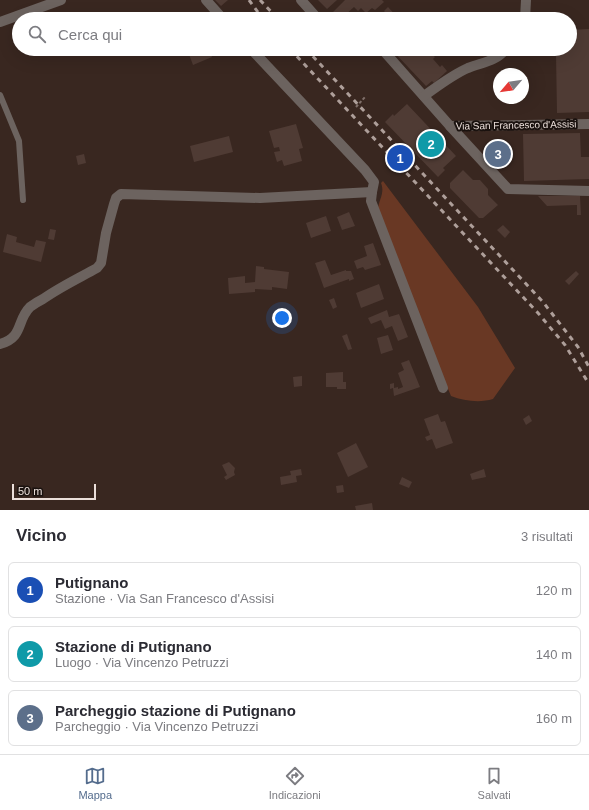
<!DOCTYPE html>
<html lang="it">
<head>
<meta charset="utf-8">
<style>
  :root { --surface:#fff; --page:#f7f7f7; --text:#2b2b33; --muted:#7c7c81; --line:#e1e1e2; --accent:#546c8d }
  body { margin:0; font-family:Arial,sans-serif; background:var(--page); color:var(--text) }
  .compass { position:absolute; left:493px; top:68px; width:36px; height:36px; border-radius:50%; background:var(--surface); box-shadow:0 4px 16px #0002; rotate:241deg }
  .scale { position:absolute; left:12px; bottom:10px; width:84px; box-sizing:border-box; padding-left:4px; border:2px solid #ebdfda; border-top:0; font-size:11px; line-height:14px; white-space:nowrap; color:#ebdfda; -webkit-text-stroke:3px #1a120f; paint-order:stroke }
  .you { position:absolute; left:282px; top:318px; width:14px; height:14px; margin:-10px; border:3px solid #fff; border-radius:50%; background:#1a73e8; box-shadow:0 0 0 6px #1a73e833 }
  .badge { display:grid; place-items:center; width:26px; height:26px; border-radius:50%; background:var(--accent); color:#fff; font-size:13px; font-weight:700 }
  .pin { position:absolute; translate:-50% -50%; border:2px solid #fff; box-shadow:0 1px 4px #0006 }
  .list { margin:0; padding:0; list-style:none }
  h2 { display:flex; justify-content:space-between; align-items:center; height:52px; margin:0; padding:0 16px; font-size:17px }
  h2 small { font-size:13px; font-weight:400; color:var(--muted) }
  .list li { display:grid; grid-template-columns:26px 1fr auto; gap:12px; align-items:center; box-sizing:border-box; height:56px; margin:0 8px 8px; padding:0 8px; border:1px solid var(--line); border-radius:6px }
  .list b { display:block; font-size:15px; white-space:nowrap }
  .list p { margin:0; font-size:13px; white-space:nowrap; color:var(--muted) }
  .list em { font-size:13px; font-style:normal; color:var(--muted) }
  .icon { flex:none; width:22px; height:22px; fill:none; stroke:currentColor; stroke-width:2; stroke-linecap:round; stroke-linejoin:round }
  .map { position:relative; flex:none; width:589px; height:510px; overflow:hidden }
  .search { position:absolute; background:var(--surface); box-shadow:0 4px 16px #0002; left:12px; right:12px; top:12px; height:44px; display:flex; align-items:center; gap:10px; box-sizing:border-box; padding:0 14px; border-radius:22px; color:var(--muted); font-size:15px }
  .sheet { height:244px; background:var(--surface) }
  nav { display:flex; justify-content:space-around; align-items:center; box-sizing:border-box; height:56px; border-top:1px solid var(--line); background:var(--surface); font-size:11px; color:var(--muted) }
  nav a { display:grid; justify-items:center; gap:2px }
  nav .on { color:var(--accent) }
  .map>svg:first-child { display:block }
  .green { fill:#693824 }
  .building { fill:#4f3b34 }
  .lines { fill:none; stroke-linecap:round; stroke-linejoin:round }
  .path { stroke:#7f6f69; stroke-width:2; stroke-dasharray:3 2; stroke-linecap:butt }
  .lane { stroke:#6c635f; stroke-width:6 }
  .street { stroke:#6c635f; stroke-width:10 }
  .rail { stroke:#ae9f9a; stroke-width:3; stroke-dasharray:5 5; stroke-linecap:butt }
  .labels { text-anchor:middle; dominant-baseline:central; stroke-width:4; stroke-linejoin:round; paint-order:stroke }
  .street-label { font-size:10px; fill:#ebdfda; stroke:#1a120f }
</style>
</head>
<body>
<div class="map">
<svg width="589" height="510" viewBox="0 0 589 510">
  <rect width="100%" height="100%" fill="#392720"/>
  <path class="green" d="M383 181 478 307 515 368 493 399C480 403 464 401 451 396L424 331 378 209C379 199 385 193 381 183Z"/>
  <g class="building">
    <polygon points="215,0 228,0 221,6"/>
    <polygon points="318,0 337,0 327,9"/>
    <polygon points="345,0 382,0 384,2 375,10 372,8 366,13 361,8 358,11 354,7 344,16 333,12"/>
    <polygon points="388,7 399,19 391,19 384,11"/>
    <polygon points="451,12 457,19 444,19"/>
    <polygon points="589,29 589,112 557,113 556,54 520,54 523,49 570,49 570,30"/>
    <polygon points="187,49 209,49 212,57 193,65"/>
    <polygon points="393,49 421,49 425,53 428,51 435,57 433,59 440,67 442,65 447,71 434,83 432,81 426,86 392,50"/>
    <polygon points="407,104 456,156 443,168 445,170 438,177 385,122 393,114 394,116"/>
    <polygon points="296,124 303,148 299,149 302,161 284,166 282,160 277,162 274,152 280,151 279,147 274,148 269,131"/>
    <polygon points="580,133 581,157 589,157 589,179 524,181 523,134"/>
    <polygon points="229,136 233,152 194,162 190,146"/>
    <polygon points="84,154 86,163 78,165 76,156"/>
    <polygon points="463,170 473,180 480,180 488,189 488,195 498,205 483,218 479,218 450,188 450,183"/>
    <polygon points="538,196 580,196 581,215 577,215 577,205 547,206"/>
    <polygon points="349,212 355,226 342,230 337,217"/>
    <polygon points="326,216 331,231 311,238 306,223"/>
    <polygon points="503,225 510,232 505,238 497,230"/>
    <polygon points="50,229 56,230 54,240 48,239"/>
    <polygon points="7,234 17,237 16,242 34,247 36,240 46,242 41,262 3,252"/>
    <polygon points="373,243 381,265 365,270 363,267 357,269 354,261 367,256 364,246"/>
    <polygon points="325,260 331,275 346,270 346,271 351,271 354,279 349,281 349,279 324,288 315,263"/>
    <polygon points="256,266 264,267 264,269 289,272 287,289 272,287 272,290 255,289 255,292 229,294 228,278 245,276 245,283 255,282"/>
    <polygon points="576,271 579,274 569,285 565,281"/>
    <polygon points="379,284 384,299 361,308 356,293"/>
    <polygon points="334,298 337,307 333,309 329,300"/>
    <polygon points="387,310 389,317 399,314 408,337 398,341 392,326 385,329 381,320 371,324 368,318"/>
    <polygon points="347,334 352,349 348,350 342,336"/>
    <polygon points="388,335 393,350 381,354 377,338"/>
    <polygon points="409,360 420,387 394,396 393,388 390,389 390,384 394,383 394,388 398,387 398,389 403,387 398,373 404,370 401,363"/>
    <polygon points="343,372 343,382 346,382 346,389 337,389 337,387 326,387 326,373"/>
    <polygon points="302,376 302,386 294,387 293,377"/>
    <polygon points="438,414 441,422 445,421 453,443 436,449 432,439 427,441 425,437 430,435 424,419"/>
    <polygon points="529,415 532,421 526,425 523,419"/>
    <polygon points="356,443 368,467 348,477 337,453"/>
    <polygon points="229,462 235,468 234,472 235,475 226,480 224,477 227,475 222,465"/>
    <polygon points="301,469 302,475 296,476 297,482 281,485 280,477 291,475 290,471"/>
    <polygon points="484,469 486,477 472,480 470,474"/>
    <polygon points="402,477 412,482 409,488 399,484"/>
    <polygon points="343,485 344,492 337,493 336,486"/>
    <polygon points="372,503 373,510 356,510 355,506"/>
  </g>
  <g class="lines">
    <polyline class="path" points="356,107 365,97"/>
    <polyline class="lane" points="0,95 19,141 23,200"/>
    <g class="street">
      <polyline points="206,0 223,19"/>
      <polyline points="301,0 318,19"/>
      <polyline points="525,19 526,0"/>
      <polyline points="0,22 61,0"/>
      <polyline points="251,49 365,170 374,182 372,192 371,201 443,388"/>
      <polyline points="382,49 450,126 589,124"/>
      <path d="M424 96C438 86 452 75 468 68 483 62 495 62 506 49"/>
      <polyline points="450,126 508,189 589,191"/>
      <path d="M0 344C24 337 16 321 30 307 34 304 39 301 43 299 60 287 79 278 97 268L101 263 106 233 114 204 116 198 121 194 260 198 372 192"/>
    </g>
    <g class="rail">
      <polyline points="249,0 263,19"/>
      <polyline points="260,0 278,19"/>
      <polyline points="290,49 538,313 565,345 589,384"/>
      <polyline points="306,49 543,302 578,347 589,367"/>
    </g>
  </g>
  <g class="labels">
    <g class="street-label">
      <text transform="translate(516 125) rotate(-1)">Via San Francesco d'Assisi</text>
    </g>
  </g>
</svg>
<svg class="compass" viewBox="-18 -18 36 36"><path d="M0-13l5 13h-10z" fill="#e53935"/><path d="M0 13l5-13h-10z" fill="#7c7c81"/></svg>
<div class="scale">50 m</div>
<div class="you"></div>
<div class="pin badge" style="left:400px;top:158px;background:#1a4fb4">1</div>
<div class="pin badge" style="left:431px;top:144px;background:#0f9aa8">2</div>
<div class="pin badge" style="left:498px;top:154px;background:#5c6f8a">3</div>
<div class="search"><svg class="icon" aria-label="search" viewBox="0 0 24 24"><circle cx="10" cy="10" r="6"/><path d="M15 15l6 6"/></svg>Cerca qui</div>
</div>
<section class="sheet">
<h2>Vicino<small>3 risultati</small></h2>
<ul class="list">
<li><span class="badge" style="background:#1a4fb4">1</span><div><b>Putignano</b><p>Stazione · Via San Francesco d'Assisi</p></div><em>120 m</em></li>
<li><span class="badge" style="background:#0f9aa8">2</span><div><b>Stazione di Putignano</b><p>Luogo · Via Vincenzo Petruzzi</p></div><em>140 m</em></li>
<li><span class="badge" style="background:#5c6f8a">3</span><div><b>Parcheggio stazione di Putignano</b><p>Parcheggio · Via Vincenzo Petruzzi</p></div><em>160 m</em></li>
</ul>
</section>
<nav>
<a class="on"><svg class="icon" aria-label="map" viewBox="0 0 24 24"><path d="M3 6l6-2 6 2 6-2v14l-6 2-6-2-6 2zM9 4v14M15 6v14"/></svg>Mappa</a>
<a><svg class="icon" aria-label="directions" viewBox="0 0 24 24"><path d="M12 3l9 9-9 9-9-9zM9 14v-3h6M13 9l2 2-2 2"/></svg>Indicazioni</a>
<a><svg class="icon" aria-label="saved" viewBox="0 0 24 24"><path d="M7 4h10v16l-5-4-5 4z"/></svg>Salvati</a>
</nav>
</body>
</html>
